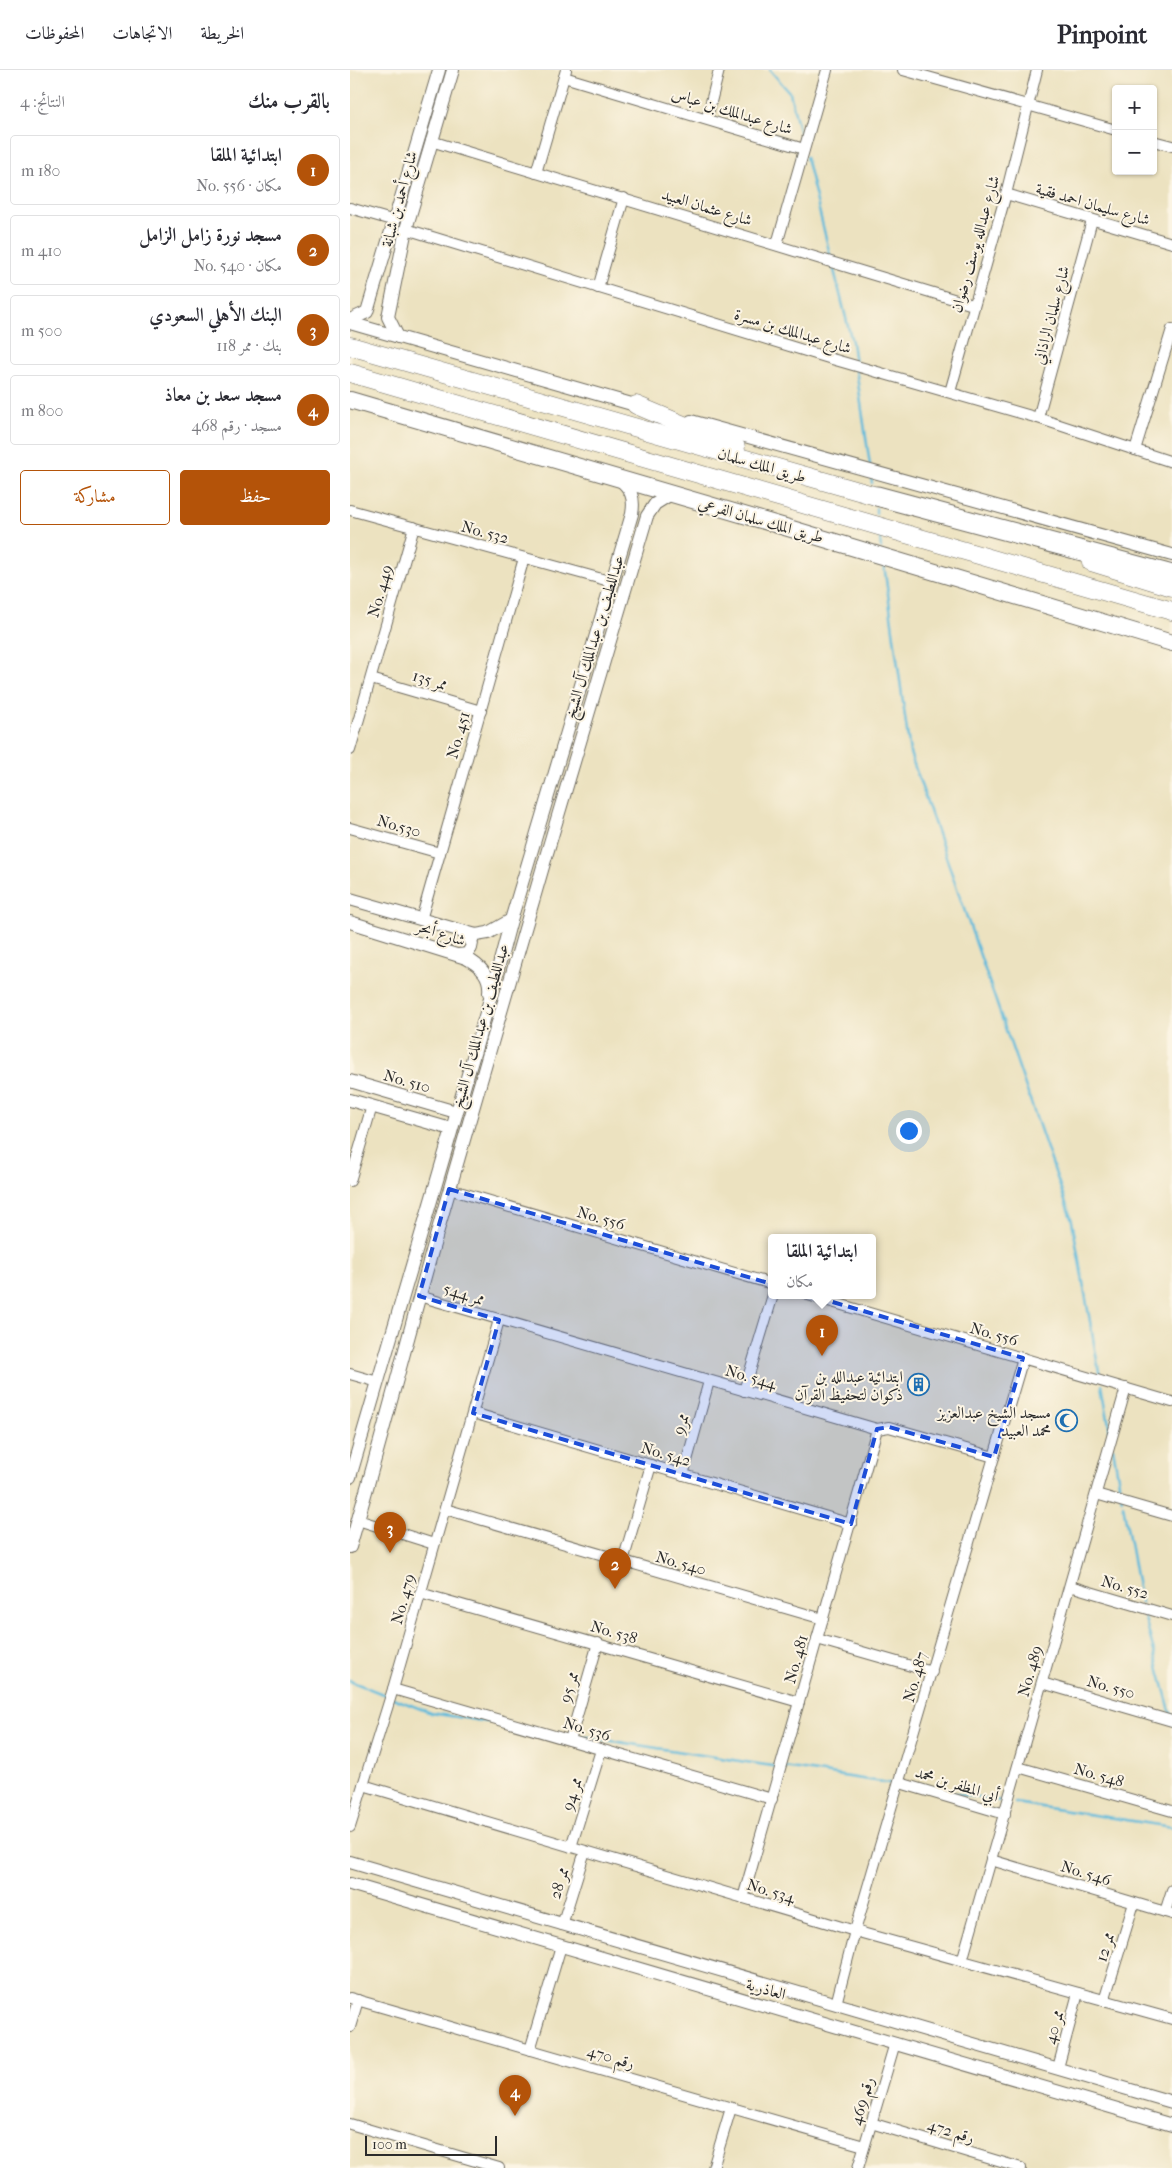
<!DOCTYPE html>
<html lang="ar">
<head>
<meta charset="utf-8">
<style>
  :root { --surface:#fff; --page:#f2f2f3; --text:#2b2b33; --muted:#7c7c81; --line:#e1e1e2; --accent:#b45309 }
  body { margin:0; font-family:"IM FELL French Canon",Amiri,serif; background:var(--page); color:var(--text); direction:rtl }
  .controls { position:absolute; right:15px; top:15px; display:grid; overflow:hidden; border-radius:5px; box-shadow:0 1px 4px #0004 }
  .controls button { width:45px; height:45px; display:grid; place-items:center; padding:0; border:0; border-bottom:1px solid var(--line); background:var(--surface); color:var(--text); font:25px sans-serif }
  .scale { position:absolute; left:15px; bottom:12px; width:132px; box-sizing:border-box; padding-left:5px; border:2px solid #2b2b2b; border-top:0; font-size:14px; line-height:18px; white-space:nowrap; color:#2b2b2b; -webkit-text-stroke:4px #fcf5e5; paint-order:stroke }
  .you { position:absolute; left:558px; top:1060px; width:18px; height:18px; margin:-12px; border:4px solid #fff; border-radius:50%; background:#1a73e8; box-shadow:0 0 0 8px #1a73e833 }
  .badge { display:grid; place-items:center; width:32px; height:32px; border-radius:50%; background:var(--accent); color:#fff; font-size:16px; font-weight:700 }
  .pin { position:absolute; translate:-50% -41px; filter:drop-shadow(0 1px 2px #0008) }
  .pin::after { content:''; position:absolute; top:26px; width:18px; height:15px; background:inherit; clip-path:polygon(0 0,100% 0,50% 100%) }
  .popup { position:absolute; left:418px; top:1164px; width:108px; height:65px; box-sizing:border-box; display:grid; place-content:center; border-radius:5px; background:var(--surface); filter:drop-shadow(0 1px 4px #0005); font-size:16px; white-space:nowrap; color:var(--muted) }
  .popup b { font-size:19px; color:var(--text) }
  .popup::after { content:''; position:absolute; left:50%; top:100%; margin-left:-10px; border:10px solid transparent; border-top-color:var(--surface) }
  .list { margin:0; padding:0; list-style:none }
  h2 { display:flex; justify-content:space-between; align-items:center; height:65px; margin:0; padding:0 20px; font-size:21px }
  h2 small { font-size:16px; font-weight:400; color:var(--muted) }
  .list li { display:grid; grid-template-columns:32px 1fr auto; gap:15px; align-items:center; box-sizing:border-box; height:70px; margin:0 10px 10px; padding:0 10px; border:1px solid var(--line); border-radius:5px }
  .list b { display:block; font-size:19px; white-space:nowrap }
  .list p { margin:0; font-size:16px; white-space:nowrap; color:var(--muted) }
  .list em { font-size:16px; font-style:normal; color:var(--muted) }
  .actions { display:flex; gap:10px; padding:15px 20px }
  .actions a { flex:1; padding:11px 0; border:1px solid var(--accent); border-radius:5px; text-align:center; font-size:18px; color:var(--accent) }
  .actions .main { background:var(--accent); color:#fff }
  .map { position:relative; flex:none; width:822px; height:2098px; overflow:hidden; direction:ltr }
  header { display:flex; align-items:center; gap:30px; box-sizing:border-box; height:70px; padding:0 25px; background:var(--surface); border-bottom:1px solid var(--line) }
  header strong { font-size:24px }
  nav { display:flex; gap:28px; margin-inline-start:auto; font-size:18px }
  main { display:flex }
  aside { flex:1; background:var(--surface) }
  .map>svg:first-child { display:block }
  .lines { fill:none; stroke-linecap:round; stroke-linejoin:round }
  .stream { stroke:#5dbadb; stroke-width:2.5 }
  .minor-casing { stroke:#6f6b5f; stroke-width:12 }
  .tertiary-casing { stroke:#6f6b5f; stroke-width:14 }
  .primary-casing { stroke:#6f6b5f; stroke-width:18 }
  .trunk-casing { stroke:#6f6b5f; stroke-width:19 }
  .motorway-casing { stroke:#6f6b5f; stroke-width:21 }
  .minor { stroke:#fff; stroke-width:10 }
  .tertiary { stroke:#fff; stroke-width:12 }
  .primary { stroke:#fff; stroke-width:16 }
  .trunk { stroke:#fff; stroke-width:18 }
  .motorway { stroke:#fff; stroke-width:19 }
  .marked { fill:#1d4ed8; fill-opacity:0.2; stroke:#1d4ed8; stroke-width:4; stroke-dasharray:10 6; stroke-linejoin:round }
  .labels { text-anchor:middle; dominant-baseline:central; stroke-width:4; stroke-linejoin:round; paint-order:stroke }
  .street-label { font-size:16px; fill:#2b2b2b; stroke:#fcf5e5 }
  .poi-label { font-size:16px; fill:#2b2b2b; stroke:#fcf5e5; text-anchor:end }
</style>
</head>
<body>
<header>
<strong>Pinpoint</strong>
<nav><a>الخريطة</a><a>الاتجاهات</a><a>المحفوظات</a></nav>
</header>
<main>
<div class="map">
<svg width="822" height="2098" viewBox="0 0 822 2098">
  <rect width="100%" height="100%" fill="#fcf5e5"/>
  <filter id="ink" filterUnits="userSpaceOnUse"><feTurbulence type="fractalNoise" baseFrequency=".02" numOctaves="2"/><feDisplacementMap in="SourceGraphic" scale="10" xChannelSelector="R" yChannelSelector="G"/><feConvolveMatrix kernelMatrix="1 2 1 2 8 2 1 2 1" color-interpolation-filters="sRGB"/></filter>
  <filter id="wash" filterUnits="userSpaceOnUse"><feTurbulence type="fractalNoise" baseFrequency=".0096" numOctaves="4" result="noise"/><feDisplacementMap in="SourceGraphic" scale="20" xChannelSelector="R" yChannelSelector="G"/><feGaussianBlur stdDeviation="1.12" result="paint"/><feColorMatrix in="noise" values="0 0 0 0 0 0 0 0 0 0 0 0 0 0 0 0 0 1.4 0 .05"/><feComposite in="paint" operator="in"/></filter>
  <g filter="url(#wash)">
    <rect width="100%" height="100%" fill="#ece2c0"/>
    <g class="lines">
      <g class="stream">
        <polyline points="420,0 440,23 452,72"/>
        <polyline points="456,87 481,189"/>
        <polyline points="483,196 502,272 505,293"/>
        <polyline points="506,299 520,395"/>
        <polyline points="521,406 522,413"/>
        <polyline points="526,438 526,443"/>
        <polyline points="530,468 531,478"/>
        <polyline points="534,495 560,683 722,1151 750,1307"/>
        <polyline points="752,1315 760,1361"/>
        <polyline points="763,1378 772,1430"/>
        <polyline points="773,1435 791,1533"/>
        <polyline points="793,1541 822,1648"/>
        <polyline points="0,1611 38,1626"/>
        <polyline points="43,1628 81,1643 139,1652"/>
        <polyline points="224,1665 428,1697"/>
        <polyline points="434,1697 545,1714"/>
        <polyline points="602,1723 651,1731"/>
        <polyline points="665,1733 822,1757"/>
      </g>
    </g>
  </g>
  <g filter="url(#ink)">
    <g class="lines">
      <defs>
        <g id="minor">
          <polyline points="553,0 766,60"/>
          <polyline points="214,7 454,79"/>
          <polyline points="357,48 369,0"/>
          <polyline points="81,71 623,235"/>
          <polyline points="803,71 822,76"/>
          <polyline points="186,103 216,0"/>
          <polyline points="656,124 822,173"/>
          <polyline points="0,138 45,151"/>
          <polyline points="56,159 482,289 688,348 822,392"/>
          <polyline points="427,174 477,0"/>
          <polyline points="248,218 274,128"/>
          <polyline points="600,322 656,124 687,0"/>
          <polyline points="688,348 742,150"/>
          <polyline points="785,380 822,259"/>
          <polyline points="0,440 263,512"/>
          <polyline points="21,609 131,641"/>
          <polyline points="0,680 64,457"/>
          <polyline points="0,758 90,783"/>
          <polyline points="71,850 174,488"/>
          <polyline points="0,1111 22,1036"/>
          <polyline points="99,1119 422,1214"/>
          <polyline points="458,1225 822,1332"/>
          <polyline points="69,1226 527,1359 539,1357 644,1387"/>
          <polyline points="0,1304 28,1312"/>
          <polyline points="394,1321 423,1225"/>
          <polyline points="123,1343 501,1454"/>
          <polyline points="333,1405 359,1311"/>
          <polyline points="746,1424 822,1446"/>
          <polyline points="95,1439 473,1549"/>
          <polyline points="8,1450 84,1474"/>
          <polyline points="273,1491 301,1395"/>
          <polyline points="720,1516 822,1546"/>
          <polyline points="70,1523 449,1632"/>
          <polyline points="467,1569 582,1602"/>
          <polyline points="692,1613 822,1651"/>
          <polyline points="43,1619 422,1729"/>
          <polyline points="220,1670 248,1573"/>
          <polyline points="668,1697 822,1741"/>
          <polyline points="550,1713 655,1744"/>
          <polyline points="13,1715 505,1861 822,1949"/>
          <polyline points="0,1757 43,1619 149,1250"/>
          <polyline points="221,1777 251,1680"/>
          <polyline points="641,1790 822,1844"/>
          <polyline points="393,1828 527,1359"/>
          <polyline points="815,1842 822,1820"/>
          <polyline points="212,1855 235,1781"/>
          <polyline points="612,1891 776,1318"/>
          <polyline points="0,1928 514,2076"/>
          <polyline points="754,1931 784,1833"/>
          <polyline points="486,1934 505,1861 673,1288"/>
          <polyline points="0,1957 8,1930"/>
          <polyline points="180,1980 211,1876"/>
          <polyline points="708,1998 728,1923"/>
          <polyline points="521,2053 671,2098"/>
          <polyline points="0,2054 149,2098"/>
          <polyline points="363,2098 381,2038"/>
          <polyline points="508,2098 545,1973"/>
        </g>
        <g id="tertiary">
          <polyline points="0,250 17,242 89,0"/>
          <polyline points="0,253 292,337"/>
          <polyline points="48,267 38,247 56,159 103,0"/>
          <polyline points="341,351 822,485"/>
          <polyline points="0,829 126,865 138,863 161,850"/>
          <path d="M0 852 116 888C131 896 141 906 139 923"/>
          <polyline points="109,885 117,884 121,878 122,873 111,861"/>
          <polyline points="0,1011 106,1042"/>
          <polyline points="0,1030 101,1059"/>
          <path d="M0 1407 138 936 161 850 282 444C285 427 281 419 268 408"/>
          <path d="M0 1477C35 1358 65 1238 100 1118 164 894 230 669 297 446L305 434 321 424"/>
          <polyline points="0,1792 822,2032"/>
          <polyline points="0,1814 822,2055"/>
        </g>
        <polyline id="primary" points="0,330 435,457 822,573"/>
        <g id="trunk">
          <polyline points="0,276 540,430"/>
          <polyline points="0,303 822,541"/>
          <polyline points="286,335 386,377"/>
          <polyline points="741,492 822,517"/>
        </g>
        <polyline id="motorway" points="527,426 822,505"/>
      </defs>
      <use href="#minor" class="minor-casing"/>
      <use href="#tertiary" class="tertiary-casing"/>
      <use href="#primary" class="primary-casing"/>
      <use href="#trunk" class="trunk-casing"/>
      <use href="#motorway" class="motorway-casing"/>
      <use href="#minor" class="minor"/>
      <use href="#tertiary" class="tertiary"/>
      <use href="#primary" class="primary"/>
      <use href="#trunk" class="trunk"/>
      <use href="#motorway" class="motorway"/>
    </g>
  </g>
  <path class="marked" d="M99 1119 673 1288 644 1387 539 1357 527 1359 501 1454 123 1343 149 1250 69 1226Z"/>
  <defs>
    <symbol id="building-ring" viewBox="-11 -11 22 22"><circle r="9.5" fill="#fcf5e5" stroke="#1f6fb2" stroke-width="1.5"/><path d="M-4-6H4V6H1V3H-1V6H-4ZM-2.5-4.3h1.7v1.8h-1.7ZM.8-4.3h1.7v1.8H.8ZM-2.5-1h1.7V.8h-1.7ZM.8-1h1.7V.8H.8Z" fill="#1f6fb2"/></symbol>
    <symbol id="mosque-ring" viewBox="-11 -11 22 22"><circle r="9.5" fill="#fcf5e5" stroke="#1f6fb2" stroke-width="1.5"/><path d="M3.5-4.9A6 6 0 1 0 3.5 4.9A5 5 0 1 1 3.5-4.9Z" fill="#1f6fb2"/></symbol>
  </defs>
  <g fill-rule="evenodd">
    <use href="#building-ring" x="556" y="1302" width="25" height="25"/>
    <use href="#mosque-ring" x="704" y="1338" width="25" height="25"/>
  </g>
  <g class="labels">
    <g class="street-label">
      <text transform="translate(382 41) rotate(17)">شارع عبدالملك بن عباس</text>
      <text transform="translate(49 129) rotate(-75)">شارع أحمد بن شبانة</text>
      <text transform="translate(743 134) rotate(16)">شارع سليمان احمد فقية</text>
      <text transform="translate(357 137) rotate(17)">شارع عثمان العبيد</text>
      <text transform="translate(625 174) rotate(-74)">شارع عبدالله يوسف رضوان</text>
      <text transform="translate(701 245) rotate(-75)">شارع سلمان الراذاني</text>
      <text transform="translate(443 261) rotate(17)">شارع عبدالملك بن مسرة</text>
      <text transform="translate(412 395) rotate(16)">طريق الملك سلمان</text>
      <text transform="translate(411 450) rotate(16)">طريق الملك سلمان الفرعي</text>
      <text transform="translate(135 462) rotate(15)">No. 532</text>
      <text transform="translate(30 521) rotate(-74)">No. 449</text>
      <text transform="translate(244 567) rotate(-73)">عبداللطيف بن عبدالملك آل الشيخ</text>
      <text transform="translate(80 610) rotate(17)">ممر 135</text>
      <text transform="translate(108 665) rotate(-74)">No. 451</text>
      <text transform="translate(49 756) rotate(16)">No.530</text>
      <text transform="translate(91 863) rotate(18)">شارع أبحر</text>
      <text transform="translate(130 956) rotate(-74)">عبداللطيف بن عبدالملك آل الشيخ</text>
      <text transform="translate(57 1011) rotate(16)">No. 510</text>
      <text transform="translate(251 1148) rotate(16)">No. 556</text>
      <text transform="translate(114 1224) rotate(17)">ممر 544</text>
      <text transform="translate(644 1264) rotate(16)">No. 556</text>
      <text transform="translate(401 1307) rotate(16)">No. 544</text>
      <text transform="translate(331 1354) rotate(-75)">ممر9</text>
      <text transform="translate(316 1384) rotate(16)">No. 542</text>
      <text transform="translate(331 1493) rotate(16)">No. 540</text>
      <text transform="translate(775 1517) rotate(16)">No. 552</text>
      <text transform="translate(53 1529) rotate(-74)">No. 479</text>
      <text transform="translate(264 1562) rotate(16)">No. 538</text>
      <text transform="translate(446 1589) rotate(-74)">No. 481</text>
      <text transform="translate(680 1601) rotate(-74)">No. 489</text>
      <text transform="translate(565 1607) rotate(-74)">No. 487</text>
      <text transform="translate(219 1617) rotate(-74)">ممر 95</text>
      <text transform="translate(761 1617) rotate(16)">No. 550</text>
      <text transform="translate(237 1659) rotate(17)">No. 536</text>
      <text transform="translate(749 1705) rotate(16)">No. 548</text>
      <text transform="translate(607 1714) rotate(17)">أبي المظفر بن محمد</text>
      <text transform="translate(222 1724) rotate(-73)">ممر 94</text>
      <text transform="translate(736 1803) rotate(17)">No. 546</text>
      <text transform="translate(209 1813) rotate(-73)">ممر 28</text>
      <text transform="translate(421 1821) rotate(17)">No. 534</text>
      <text transform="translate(755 1877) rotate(-73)">ممر 12</text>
      <text transform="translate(416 1919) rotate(16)">العاذرية</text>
      <text transform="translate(704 1957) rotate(-75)">ممر 40</text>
      <text transform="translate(261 1987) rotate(16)">رقم 470</text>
      <text transform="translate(512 2031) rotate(-74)">رقم 469</text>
      <text transform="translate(601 2061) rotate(17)">رقم 472</text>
    </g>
    <g class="poi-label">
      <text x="553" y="1306">ابتدائية عبدالله بن<tspan x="553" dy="18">ذكوان لتحفيظ القرآن</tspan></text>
      <text x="701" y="1342">مسجد الشيخ عبدالعزيز<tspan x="701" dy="18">محمد العبيد</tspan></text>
    </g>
  </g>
</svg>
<div class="controls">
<button>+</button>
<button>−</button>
</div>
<div class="scale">100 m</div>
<div class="you"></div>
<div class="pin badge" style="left:472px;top:1286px">1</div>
<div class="popup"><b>ابتدائية الملقا</b>مكان</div>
<div class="pin badge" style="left:265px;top:1519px">2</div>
<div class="pin badge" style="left:40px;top:1483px">3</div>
<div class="pin badge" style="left:165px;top:2046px">4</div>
</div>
<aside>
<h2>بالقرب منك<small>النتائج: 4</small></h2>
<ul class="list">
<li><span class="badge">1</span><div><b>ابتدائية الملقا</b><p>مكان · No. 556</p></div><em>180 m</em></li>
<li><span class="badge">2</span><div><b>مسجد نورة زامل الزامل</b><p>مكان · No. 540</p></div><em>410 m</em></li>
<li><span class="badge">3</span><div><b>البنك الأهلي السعودي</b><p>بنك · ممر 118</p></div><em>500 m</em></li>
<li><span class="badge">4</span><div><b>مسجد سعد بن معاذ</b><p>مسجد · رقم 468</p></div><em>800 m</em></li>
</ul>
<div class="actions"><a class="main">حفظ</a><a>مشاركة</a></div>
</aside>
</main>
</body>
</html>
